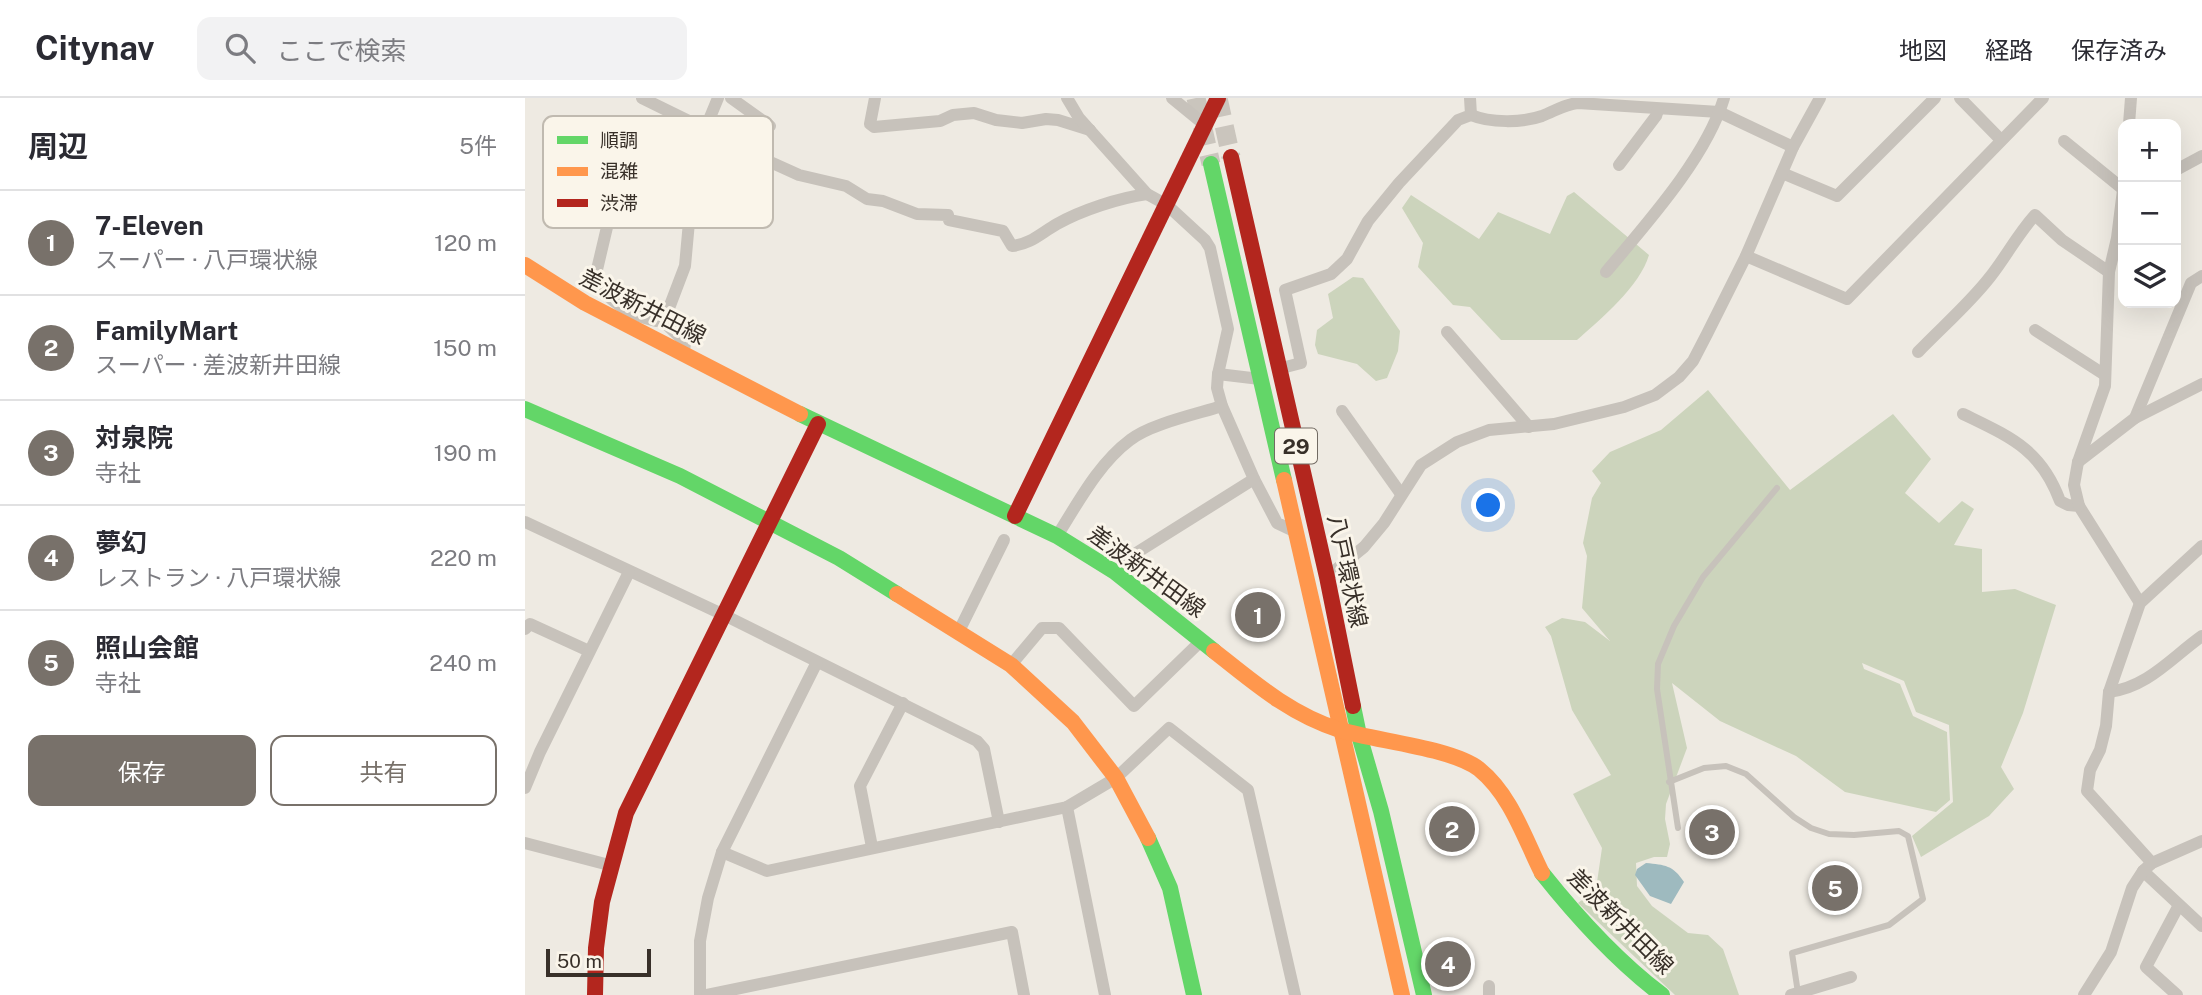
<!DOCTYPE html>
<html lang="ja">
<head>
<meta charset="utf-8">
<style>
  :root { --surface:#fff; --page:#f2f2f3; --text:#2b2b33; --muted:#7c7c81; --line:#e1e1e2; --accent:#78716a }
  body { margin:0; font-family:"Public Sans","Noto Sans JP",sans-serif; background:var(--page); color:var(--text) }
  .controls { position:absolute; right:21px; top:21px; display:grid; overflow:hidden; border-radius:14px; box-shadow:0 7px 28px #0002 }
  .controls button { width:63px; height:63px; display:grid; place-items:center; padding:0; border:0; border-bottom:2px solid var(--line); background:var(--surface); color:var(--text); font:35px sans-serif }
  .scale { position:absolute; left:21px; bottom:18px; width:105px; box-sizing:border-box; padding-left:7px; border:4px solid #383029; border-top:0; font-size:19px; line-height:24px; white-space:nowrap; color:#383029; -webkit-text-stroke:5px #faf5ea; paint-order:stroke }
  .you { position:absolute; left:964px; top:408px; width:24px; height:24px; margin:-18px; border:5px solid #fff; border-radius:50%; background:#1a73e8; box-shadow:0 0 0 10px #1a73e833 }
  .badge { display:grid; place-items:center; width:46px; height:46px; border-radius:50%; background:var(--accent); color:#fff; font-size:23px; font-weight:700 }
  .pin { position:absolute; translate:-50% -50%; border:4px solid #fff; box-shadow:0 2px 7px #0006 }
  .list { margin:0; padding:0; list-style:none }
  h2 { display:flex; justify-content:space-between; align-items:center; height:91px; margin:0; padding:0 28px; font-size:30px }
  h2 small { font-size:23px; font-weight:400; color:var(--muted) }
  .list li { display:grid; grid-template-columns:46px 1fr auto; gap:21px; align-items:center; box-sizing:border-box; height:105px; padding:0 28px; border-top:2px solid var(--line) }
  .list b { display:block; font-size:26px; white-space:nowrap }
  .list p { margin:0; font-size:23px; white-space:nowrap; color:var(--muted) }
  .list em { font-size:23px; font-style:normal; color:var(--muted) }
  .actions { display:flex; gap:14px; padding:21px 28px }
  .actions a { flex:1; padding:16px 0; border:2px solid var(--accent); border-radius:14px; text-align:center; font-size:24px; color:var(--accent) }
  .actions .main { background:var(--accent); color:#fff }
  .icon { flex:none; width:38px; height:38px; fill:none; stroke:currentColor; stroke-width:2; stroke-linecap:round; stroke-linejoin:round }
  .map { position:relative; flex:none; width:1677px; height:897px; overflow:hidden }
  header { display:flex; align-items:center; gap:42px; box-sizing:border-box; height:98px; padding:0 35px; background:var(--surface); border-bottom:2px solid var(--line) }
  header strong { font-size:33px }
  nav { display:flex; gap:38px; margin-inline-start:auto; font-size:24px }
  .search { width:490px; height:63px; background:var(--page); display:flex; align-items:center; gap:18px; box-sizing:border-box; padding:0 24px; border-radius:14px; color:var(--muted); font-size:26px }
  main { display:flex }
  aside { flex:1; background:var(--surface) }
  .map>svg:first-child { display:block }
  .green { fill:#ccd4bc }
  .water { fill:#9ebabf }
  .lines { fill:none; stroke-linecap:round; stroke-linejoin:round }
  .primary-tunnel { stroke:#cac5bd; stroke-width:19; stroke-dasharray:19 10; stroke-linecap:butt }
  .lane { stroke:#c7c2bb; stroke-width:6 }
  .street { stroke:#c7c2bb; stroke-width:12 }
  .fast { stroke:#63d668; stroke-width:16 }
  .slow { stroke:#ff974d; stroke-width:16 }
  .jam { stroke:#b3261e; stroke-width:16 }
  .labels { text-anchor:middle; dominant-baseline:central; stroke-width:6; stroke-linejoin:round; paint-order:stroke }
  .shield { fill:#faf5ea; stroke:#726b63; stroke-width:2 }
  .shield-label { font-size:21px; font-weight:bold; fill:#383029 }
  .street-label { font-size:23px; fill:#383029; stroke:#faf5ea }
  .key { fill:#faf5ea; stroke:#c0bab0; stroke-width:2 }
  .key-label { font-size:19px; fill:#383029 }
</style>
</head>
<body>
<header>
<strong>Citynav</strong>
<div class="search"><svg class="icon" aria-label="search" viewBox="0 0 24 24"><circle cx="10" cy="10" r="6"/><path d="M15 15l6 6"/></svg>ここで検索</div>
<nav><a>地図</a><a>経路</a><a>保存済み</a></nav>
</header>
<main>
<aside>
<h2>周辺<small>5件</small></h2>
<ul class="list">
<li><span class="badge">1</span><div><b>7-Eleven</b><p>スーパー · 八戸環状線</p></div><em>120 m</em></li>
<li><span class="badge">2</span><div><b>FamilyMart</b><p>スーパー · 差波新井田線</p></div><em>150 m</em></li>
<li><span class="badge">3</span><div><b>対泉院</b><p>寺社</p></div><em>190 m</em></li>
<li><span class="badge">4</span><div><b>夢幻</b><p>レストラン · 八戸環状線</p></div><em>220 m</em></li>
<li><span class="badge">5</span><div><b>照山会館</b><p>寺社</p></div><em>240 m</em></li>
</ul>
<div class="actions"><a class="main">保存</a><a>共有</a></div>
</aside>
<div class="map">
<svg width="1677" height="897" viewBox="0 0 1677 897">
  <rect width="100%" height="100%" fill="#eeeae2"/>
  <g class="green">
    <path d="M1049 94 1124 157C1115 188 1076 221 1052 242H976L945 209 928 207 893 169 898 145 877 110 886 97 954 141 973 114 1025 136 1042 98Z"/>
    <polygon points="828,179 838,180 875,233 873,253 862,280 851,283 832,266 793,256 790,247 792,232 808,220 803,196"/>
    <polygon points="1183,292 1265,392 1368,316 1406,361 1380,395 1414,425 1437,403 1449,411 1429,447 1457,451 1457,494 1490,491 1531,507 1498,615 1476,669 1489,691 1464,718 1396,759 1387,738 1428,704 1424,627 1391,614 1379,583 1337,565 1339,571 1375,586 1388,618 1422,634 1425,702 1411,714 1320,694 1271,658 1195,623 1147,585 1162,650 1141,706 1140,721 1145,746 1142,759 1129,759 1111,765 1112,788 1127,808 1163,835 1183,837 1198,851 1214,897 1150,897 1053,805 1071,791 1077,750 1048,696 1086,677 1047,612 1026,538 1020,529 1037,520 1060,524 1085,543 1057,510 1062,458 1058,445 1067,400 1076,385 1067,373 1085,354 1136,332"/>
  </g>
  <path class="water" d="M1121 765C1140 767 1148 767 1159 784L1146 806 1125 798 1110 777 1112 771Z"/>
  <g class="lines">
    <g class="primary-tunnel">
      <polyline points="671,0 686,66"/>
      <polyline points="693,0 706,59"/>
    </g>
    <g class="lane">
      <polyline points="1144,684 1179,670 1201,668 1221,676 1269,719 1286,730 1304,736 1329,737 1374,733 1383,738 1398,801 1364,827 1267,855 1273,895"/>
      <polyline points="1153,730 1132,591 1133,566 1149,528 1178,479 1252,390"/>
    </g>
    <g class="street">
      <polyline points="117,0 180,31"/>
      <polyline points="206,0 245,28"/>
      <polyline points="350,0 345,26 349,29 415,23 428,17 449,15 471,22 497,25 521,21 533,22 565,32"/>
      <polyline points="542,0 554,20 622,96 642,107 680,142 685,150 703,231 693,276 692,290 697,308 729,381 752,425 771,434"/>
      <polyline points="647,0 680,27"/>
      <polyline points="1435,0 1476,42"/>
      <path d="M946 17C965 25 997 25 1017 18 1030 13 1040 6 1053 5L1194 14 1268 49"/>
      <polyline points="1604,26 1606,0"/>
      <path d="M179 34 274 77 321 88 342 101 358 103 392 116 423 117 424 122 478 133 487 148C506 146 516 135 532 126 557 112 594 100 622 96"/>
      <polyline points="1539,43 1598,91"/>
      <path d="M95 48 87 108 70 180C81 203 107 218 131 223L141 218"/>
      <polyline points="1094,67 1131,18 1133,12"/>
      <polyline points="1651,72 1677,58"/>
      <polyline points="1257,75 1312,98 1410,0"/>
      <polyline points="1221,158 1322,201 1518,0"/>
      <path d="M1081 174C1121 126 1181 60 1199 0"/>
      <polyline points="1510,232 1580,277"/>
      <polyline points="922,234 1004,329"/>
      <path d="M1393 254C1417 229 1444 206 1465 179 1481 159 1492 137 1510 117L1537 142 1584 174"/>
      <polyline points="159,255 160,244 143,228 141,218 160,168 169,69 179,34 193,0"/>
      <polyline points="753,271 776,265 760,192 806,176 822,161 843,123 874,85 933,22 946,17 945,0"/>
      <polyline points="693,276 735,281"/>
      <polyline points="817,313 876,396"/>
      <path d="M1438 316C1485 339 1516 351 1535 403L1543 407 1554 408 1615 505"/>
      <polyline points="1610,320 1666,185 1677,178"/>
      <polyline points="1553,364 1610,320 1677,286"/>
      <polyline points="1554,408 1549,387 1553,364 1580,288 1584,174 1592,140 1598,92"/>
      <polyline points="0,424 199,517 452,643 459,651 474,724"/>
      <path d="M532 438C553 405 573 366 605 342 625 326 672 316 697 308"/>
      <polyline points="590,474 608,457 729,381"/>
      <polyline points="802,479 839,449 859,425 896,367 932,344 964,332 1029,326 1099,309 1130,297 1154,279 1168,263 1182,236 1221,158 1268,49 1295,0"/>
      <polyline points="0,531 5,526 64,553"/>
      <polyline points="434,533 479,442"/>
      <polyline points="486,567 517,530 534,530 609,608 677,542"/>
      <path d="M1584 594C1623 589 1646 560 1677 538"/>
      <polyline points="0,690 15,654 104,474"/>
      <polyline points="542,709 580,897"/>
      <polyline points="0,745 84,767"/>
      <polyline points="347,749 335,688 378,605"/>
      <polyline points="197,754 242,773 542,709 591,680 644,630 723,692 770,897"/>
      <polyline points="1627,765 1562,693 1565,672 1575,652 1581,628 1584,594 1615,505 1677,448"/>
      <polyline points="1618,773 1677,828"/>
      <polyline points="175,897 175,843 183,800 197,754 292,564"/>
      <polyline points="182,897 487,834 499,897"/>
      <polyline points="964,897 964,888"/>
      <polyline points="1266,897 1326,879"/>
      <polyline points="1559,897 1586,854 1607,790 1618,773 1627,765 1677,743"/>
      <polyline points="1652,897 1621,869 1654,807"/>
    </g>
    <g class="fast">
      <polyline points="686,66 759,382"/>
      <polyline points="0,311 155,378 314,460 372,496"/>
      <polyline points="275,316 532,438 590,474 689,553"/>
      <polyline points="828,608 834,637 856,713 899,897"/>
      <polyline points="623,740 645,790 669,897"/>
      <path d="M1017 775C1052 819 1092 863 1137 897"/>
    </g>
    <g class="slow">
      <polyline points="0,167 60,205 275,316"/>
      <polyline points="759,382 877,897"/>
      <polyline points="372,496 486,567 548,624 591,680 623,740"/>
      <path d="M689 553C728 584 766 617 815 632 851 643 927 650 954 671 986 697 999 739 1017 775"/>
    </g>
    <g class="jam">
      <polyline points="706,59 802,479 828,608"/>
      <polyline points="490,418 693,0"/>
      <polyline points="70,897 71,850 77,804 101,715 293,326"/>
    </g>
  </g>
  <g class="labels">
    <rect class="shield" x="750" y="330.5" width="42" height="35" rx="5"/>
    <g class="shield-label">
      <text x="771" y="348">29</text>
    </g>
    <g class="street-label">
      <text transform="translate(118 208) rotate(27)">差波新井田線</text>
      <text transform="translate(622 473) rotate(36)">差波新井田線</text>
      <text transform="translate(823 473) rotate(78)">八戸環状線</text>
      <text transform="translate(1096 823) rotate(45)">差波新井田線</text>
    </g>
  </g>
  <rect x="18" y="18" width="230" height="112" rx="10" class="key"/>
  <rect x="32" y="38" width="31" height="8" fill="#63d668"/>
  <rect x="32" y="69" width="31" height="9" fill="#ff974d"/>
  <rect x="32" y="101" width="31" height="8" fill="#b3261e"/>
  <g class="key-label">
    <text x="75" y="49">順調</text>
    <text x="75" y="80">混雑</text>
    <text x="75" y="112">渋滞</text>
  </g>
</svg>
<div class="controls">
<button>+</button>
<button>−</button>
<button><svg class="icon" aria-label="layers" viewBox="0 0 24 24"><path d="M12 4l9 5-9 5-9-5zM3 14l9 5 9-5"/></svg></button>
</div>
<div class="scale">50 m</div>
<div class="you"></div>
<div class="pin badge" style="left:733px;top:517px">1</div>
<div class="pin badge" style="left:927px;top:731px">2</div>
<div class="pin badge" style="left:1187px;top:734px">3</div>
<div class="pin badge" style="left:923px;top:866px">4</div>
<div class="pin badge" style="left:1310px;top:790px">5</div>
</div>
</main>
</body>
</html>
